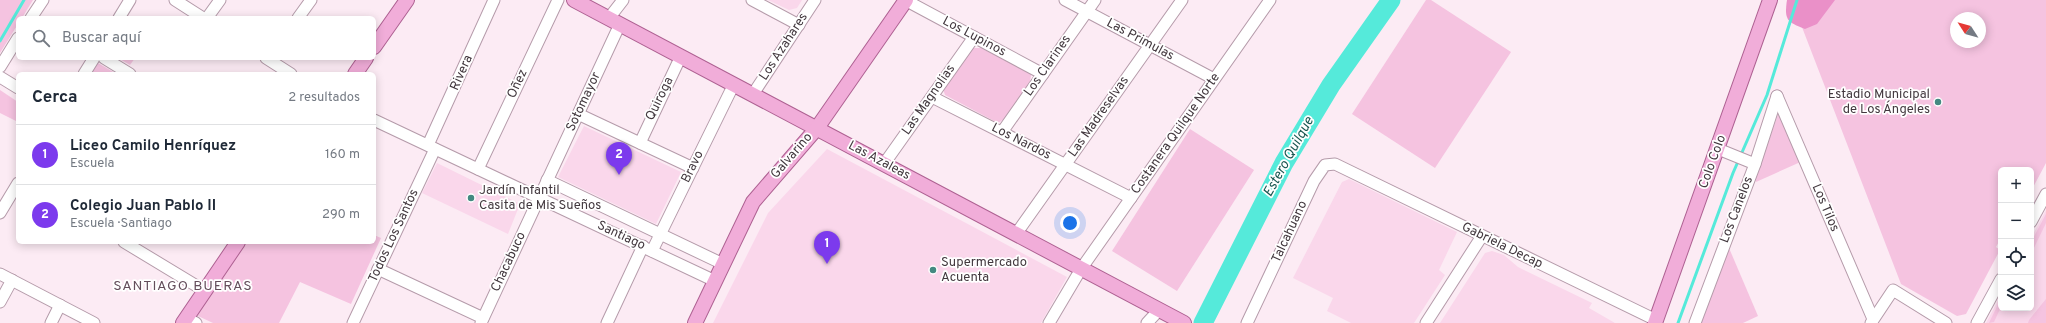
<!DOCTYPE html>
<html lang="es">
<head>
<meta charset="utf-8">
<style>
  :root { --surface:#fff; --page:#f6f6f7; --text:#1f2937; --muted:#747a83; --line:#e0e1e3; --accent:#7c3aed }
  body { margin:0; font-family:Overpass,sans-serif; background:var(--page); color:var(--text) }
  .controls { position:absolute; right:12px; bottom:12px; display:grid; overflow:hidden; border-radius:6px; box-shadow:0 2px 10px #0003 }
  .controls button { width:36px; height:36px; display:grid; place-items:center; padding:0; border:0; border-bottom:1px solid var(--line); background:var(--surface); color:var(--text); font:20px sans-serif }
  .compass { position:absolute; left:1950px; top:12px; width:36px; height:36px; border-radius:50%; background:var(--surface); box-shadow:0 2px 10px #0003; rotate:306deg }
  .you { position:absolute; left:1070px; top:223px; width:14px; height:14px; margin:-10px; border:3px solid #fff; border-radius:50%; background:#1a73e8; box-shadow:0 0 0 6px #1a73e833 }
  .badge { display:grid; place-items:center; width:26px; height:26px; border-radius:50%; background:var(--accent); color:#fff; font-size:13px; font-weight:700 }
  .pin { position:absolute; translate:-50% -33px; filter:drop-shadow(0 1px 2px #0008) }
  .pin::after { content:''; position:absolute; top:21px; width:14px; height:12px; background:inherit; clip-path:polygon(0 0,100% 0,50% 100%) }
  .list { margin:0; padding:0; list-style:none }
  h2 { display:flex; justify-content:space-between; align-items:center; height:52px; margin:0; padding:0 16px; font-size:17px }
  h2 small { font-size:13px; font-weight:400; color:var(--muted) }
  .list li { display:grid; grid-template-columns:26px 1fr auto; gap:12px; align-items:center; box-sizing:border-box; height:60px; padding:0 16px; border-top:1px solid var(--line) }
  .list b { display:block; font-size:15px; white-space:nowrap }
  .list p { margin:0; font-size:13px; white-space:nowrap; color:var(--muted) }
  .list em { font-size:13px; font-style:normal; color:var(--muted) }
  .icon { flex:none; width:22px; height:22px; fill:none; stroke:currentColor; stroke-width:2; stroke-linecap:round; stroke-linejoin:round }
  .map { position:relative; flex:none; width:2046px; height:323px; overflow:hidden }
  .search { position:absolute; background:var(--surface); box-shadow:0 2px 10px #0003; left:16px; top:16px; width:360px; height:44px; display:flex; align-items:center; gap:10px; box-sizing:border-box; padding:0 14px; border-radius:6px; color:var(--muted); font-size:15px }
  .panel { position:absolute; background:var(--surface); box-shadow:0 2px 10px #0003; left:16px; top:72px; width:360px; height:172px; border-radius:6px }
  .map>svg:first-child { display:block }
  .built { fill:#fad7eb }
  .green { fill:#f5c3e0; fill-rule:evenodd }
  .forest { fill:#ea90c8 }
  .lines { fill:none; stroke-linecap:round; stroke-linejoin:round }
  .stream { stroke:#55eada; stroke-width:3 }
  .river { stroke:#55eada; stroke-width:19 }
  .minor-casing { stroke:#b59baa; stroke-width:13 }
  .major-casing { stroke:#ae6192; stroke-width:16 }
  .minor { stroke:#fff; stroke-width:11 }
  .major { stroke:#f1add9; stroke-width:14 }
  .poi-dot { fill:#438981; stroke:#fff; stroke-width:1.5 }
  .labels { text-anchor:middle; dominant-baseline:central; stroke-width:3.5; stroke-linejoin:round; paint-order:stroke }
  .street-label { font-size:13px; fill:#42383e; stroke:#fff }
  .poi-label { font-size:13px; fill:#42383e; stroke:#fff; text-anchor:start }
  .water-label { font-size:14px; font-style:italic; fill:#195751; stroke:#fff }
  .neighbourhood-label { font-size:14px; letter-spacing:1px; fill:#644d5b; stroke:#fff }
</style>
</head>
<body>
<div class="map">
<svg width="2046" height="323" viewBox="0 0 2046 323">
  <rect width="100%" height="100%" fill="#fcebf4"/>
  <g class="built">
    <polygon points="768,0 802,0 797,8 789,10"/>
    <polygon points="584,126 681,172 656,224 558,177"/>
    <polygon points="827,149 1067,277 1041,323 713,323 768,213"/>
    <polygon points="437,163 520,204 508,234 422,193"/>
    <polygon points="1349,179 1457,232 1439,270 1445,275 1414,323 1351,323 1327,311 1333,298 1293,278 1342,182"/>
    <polygon points="2046,210 2046,323 1986,323 2001,295 2001,308 2031,308 2031,238"/>
    <polygon points="1492,251 1504,255 1518,267 1592,303 1589,308 1615,323 1440,323 1485,253"/>
  </g>
  <g class="green">
    <polygon points="0,0 33,0 22,18 18,18 18,24 0,53"/>
    <polygon points="1426,0 1431,0 1511,52 1435,168 1352,114"/>
    <path d="M1808 0H2046V163L2031 191V170H2001V238L1996 247 2000 250 1966 314 1957 316 1901 284 1800 22ZM1956 18H1980V42H1956Z"/>
    <path d="M972 48H981L1031 74C1032 87 1010 117 998 123L945 95 943 89Z"/>
    <polygon points="118,58 135,58 130,65"/>
    <polygon points="98,63 115,73 91,74"/>
    <polygon points="0,90 18,102 18,122 0,113"/>
    <polygon points="1781,106 1805,160 1756,182 1755,179"/>
    <polygon points="1190,129 1254,170 1177,291 1112,251"/>
    <polygon points="2046,214 2046,223 2031,254 2031,242"/>
    <polygon points="374,235 381,238 351,304 300,282 279,323 213,323 198,316 198,311 246,242 374,242"/>
    <polygon points="1729,248 1758,316 1743,323 1701,323"/>
    <polygon points="2001,298 2001,307 1994,322 1989,323"/>
    <polygon points="2046,299 2046,323 2028,323 2029,320"/>
  </g>
  <path class="forest" d="M1787 0H1835L1817 24 1805 29C1787 22 1784 20 1787 0Z"/>
  <g class="lines">
    <g class="stream">
      <polyline points="0,41 24,0"/>
      <polyline points="1678,323 1733,173 1767,95 1797,0"/>
    </g>
    <polyline class="river" points="1203,323 1284,163 1331,85 1391,0"/>
    <defs>
      <g id="minor">
        <polyline points="175,0 203,18"/>
        <polyline points="752,0 799,25"/>
        <polyline points="905,0 1043,74"/>
        <polyline points="1065,0 1214,79"/>
        <polyline points="31,18 43,0"/>
        <polyline points="119,18 130,0"/>
        <polyline points="207,18 220,0"/>
        <polyline points="298,18 311,0"/>
        <polyline points="609,18 623,0"/>
        <polyline points="104,58 130,74"/>
        <polyline points="266,58 291,74"/>
        <polyline points="0,67 18,38"/>
        <polyline points="84,74 94,58"/>
        <polyline points="0,77 18,88"/>
        <polyline points="753,94 815,0"/>
        <polyline points="1777,96 1873,319"/>
        <polyline points="932,97 1131,198"/>
        <polyline points="578,114 693,168"/>
        <polyline points="374,120 715,281"/>
        <polyline points="1002,132 1095,0"/>
        <polyline points="640,143 681,56"/>
        <polyline points="428,145 494,0"/>
        <polyline points="1718,149 1755,164"/>
        <polyline points="884,164 974,37"/>
        <polyline points="478,169 558,0"/>
        <polyline points="547,180 723,264"/>
        <polyline points="0,213 18,183"/>
        <polyline points="2031,222 2046,194"/>
        <polyline points="1016,234 1182,0"/>
        <polyline points="124,242 205,291"/>
        <polyline points="652,251 734,84"/>
        <polyline points="378,269 483,318"/>
        <polyline points="0,274 94,323"/>
        <polyline points="0,302 12,280"/>
        <polyline points="187,318 196,323"/>
        <polyline points="51,323 60,305"/>
        <polyline points="353,323 435,149"/>
        <polyline points="481,323 620,24"/>
        <polyline points="607,323 643,246"/>
        <polyline points="1049,323 1081,269 1270,0"/>
        <polyline points="1147,323 1159,310"/>
        <polyline points="1247,323 1314,181 1325,165 1335,164 1656,320"/>
        <polyline points="1426,323 1482,236"/>
        <polyline points="1695,323 1755,164 1777,96"/>
        <polyline points="1871,323 1893,290 1946,323"/>
        <polyline points="1977,323 2001,279"/>
      </g>
      <g id="major">
        <polyline points="574,0 1184,323"/>
        <polyline points="374,47 407,0"/>
        <polyline points="355,74 366,58"/>
        <polyline points="183,323 238,242"/>
        <polyline points="695,323 753,202 817,128 906,0"/>
        <polyline points="1655,323 1770,0"/>
      </g>
    </defs>
    <use href="#minor" class="minor-casing"/>
    <use href="#major" class="major-casing"/>
    <use href="#minor" class="minor"/>
    <use href="#major" class="major"/>
  </g>
  <g class="poi-dot">
    <circle cx="1938" cy="102" r="4"/>
    <circle cx="471" cy="198" r="4"/>
    <circle cx="933" cy="270" r="4"/>
  </g>
  <g class="labels">
    <g class="street-label">
      <text transform="translate(974 37) rotate(28)">Los Lupinos</text>
      <text transform="translate(1140 40) rotate(28)">Las Primulas</text>
      <text transform="translate(784 47) rotate(-57)">Los Azahares</text>
      <text transform="translate(1048 66) rotate(-55)">Los Clarines</text>
      <text transform="translate(462 73) rotate(-66)">Rivera</text>
      <text transform="translate(518 84) rotate(-65)">Oñez</text>
      <text transform="translate(660 99) rotate(-64)">Quiroga</text>
      <text transform="translate(929 100) rotate(-55)">Las Magnolias</text>
      <text transform="translate(584 102) rotate(-65)">Sotomayor</text>
      <text transform="translate(1099 117) rotate(-55)">Las Madreselvas</text>
      <text transform="translate(1176 134) rotate(-55)">Costanera Quilque Norte</text>
      <text transform="translate(1021 142) rotate(27)">Los Nardos</text>
      <text transform="translate(792 156) rotate(-49)">Galvarino</text>
      <text transform="translate(879 161) rotate(28)">Las Azaleas</text>
      <text transform="translate(1713 162) rotate(-70)">Colo Colo</text>
      <text transform="translate(693 167) rotate(-64)">Bravo</text>
      <text transform="translate(1825 208) rotate(67)">Los Tilos</text>
      <text transform="translate(1737 210) rotate(-69)">Los Canelos</text>
      <text transform="translate(1290 232) rotate(-65)">Talcahuano</text>
      <text transform="translate(394 236) rotate(-65)">Todos Los Santos</text>
      <text transform="translate(621 236) rotate(25)">Santiago</text>
      <text transform="translate(1502 246) rotate(26)">Gabriela Decap</text>
      <text transform="translate(509 262) rotate(-65)">Chacabuco</text>
    </g>
    <g class="poi-label">
      <text x="1930" y="95" text-anchor="end">Estadio Municipal<tspan x="1930" dy="15">de Los Ángeles</tspan></text>
      <text x="479" y="191">Jardín Infantil<tspan x="479" dy="15">Casita de Mis Sueños</tspan></text>
      <text x="941" y="263">Supermercado<tspan x="941" dy="15">Acuenta</tspan></text>
    </g>
    <g class="water-label">
      <text transform="translate(1289 157) rotate(-61)">Estero Quilque</text>
    </g>
    <g class="neighbourhood-label">
      <text x="183" y="286">SANTIAGO BUERAS</text>
    </g>
  </g>
</svg>
<div class="controls">
<button>+</button>
<button>−</button>
<button><svg class="icon" aria-label="locate" viewBox="0 0 24 24"><circle cx="12" cy="12" r="6"/><path d="M12 2v4M12 18v4M2 12h4M18 12h4"/></svg></button>
<button><svg class="icon" aria-label="layers" viewBox="0 0 24 24"><path d="M12 4l9 5-9 5-9-5zM3 14l9 5 9-5"/></svg></button>
</div>
<svg class="compass" viewBox="-18 -18 36 36"><path d="M0-13l5 13h-10z" fill="#e53935"/><path d="M0 13l5-13h-10z" fill="#747a83"/></svg>
<div class="you"></div>
<div class="pin badge" style="left:827px;top:264px">1</div>
<div class="pin badge" style="left:619px;top:175px">2</div>
<div class="search"><svg class="icon" aria-label="search" viewBox="0 0 24 24"><circle cx="10" cy="10" r="6"/><path d="M15 15l6 6"/></svg>Buscar aquí</div>
<section class="panel">
<h2>Cerca<small>2 resultados</small></h2>
<ul class="list">
<li><span class="badge">1</span><div><b>Liceo Camilo Henríquez</b><p>Escuela</p></div><em>160 m</em></li>
<li><span class="badge">2</span><div><b>Colegio Juan Pablo II</b><p>Escuela · Santiago</p></div><em>290 m</em></li>
</ul>
</section>
</div>
</body>
</html>
